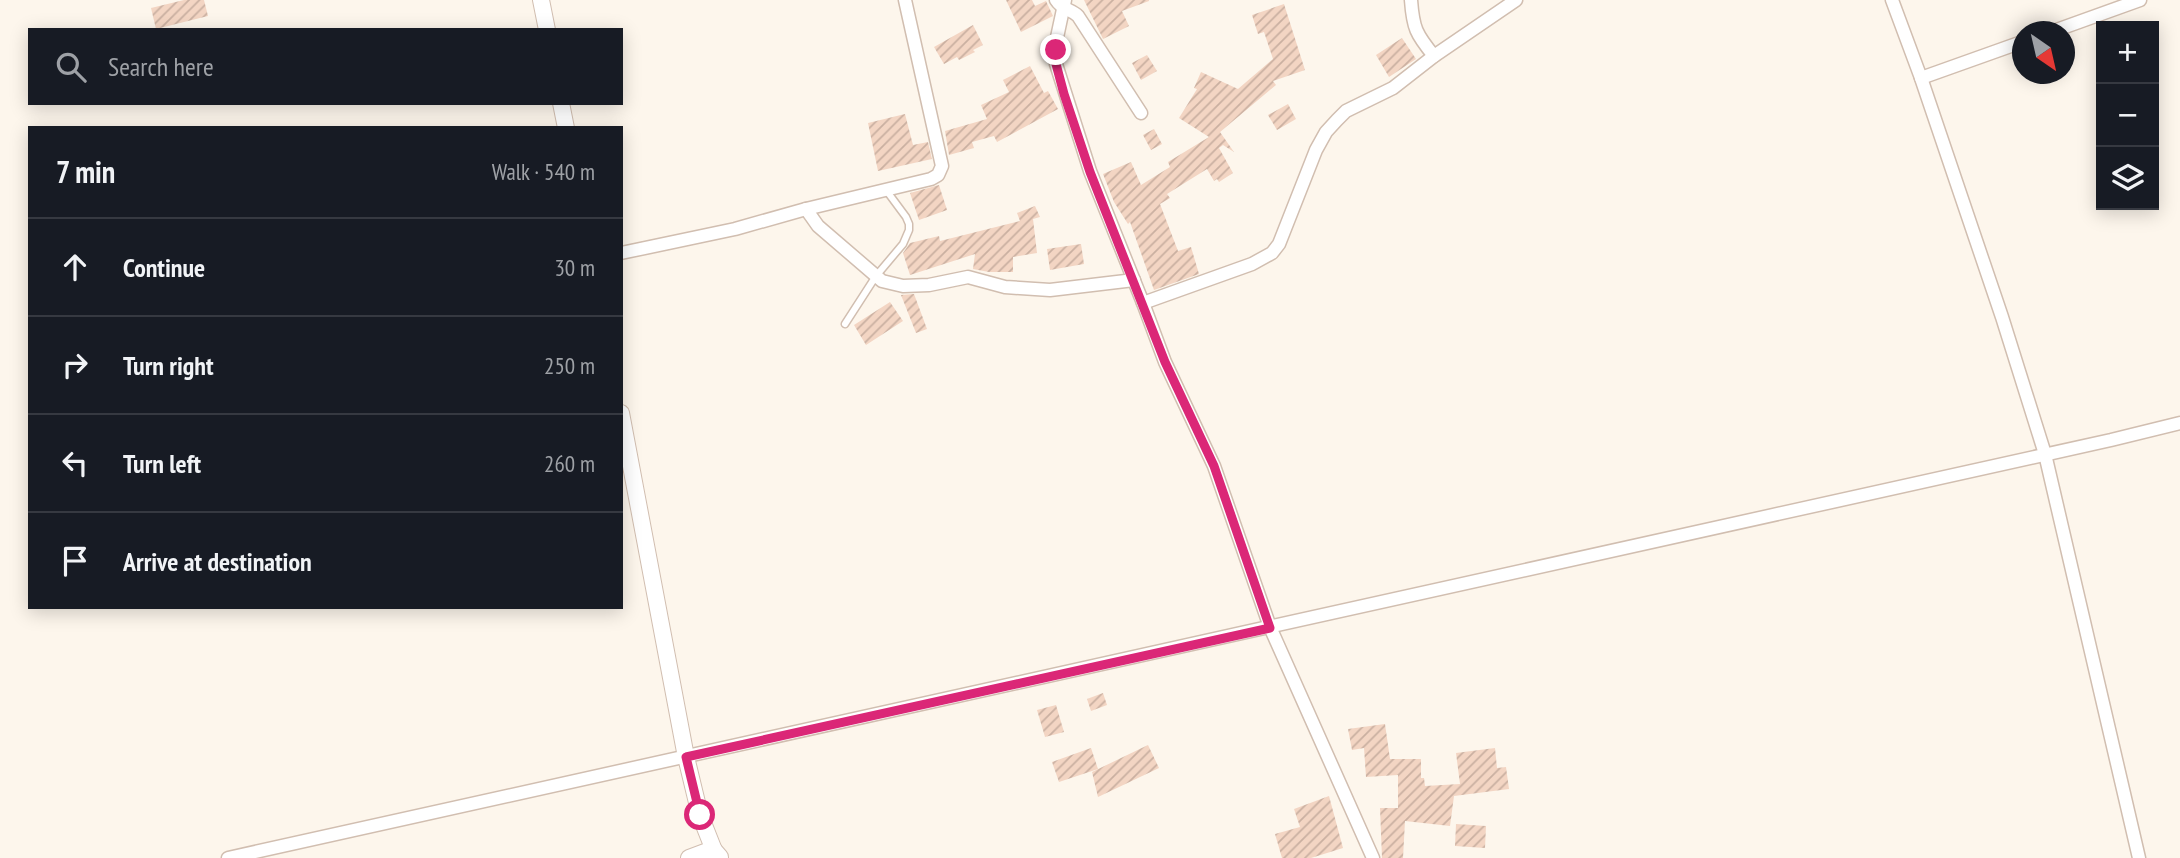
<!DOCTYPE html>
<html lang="en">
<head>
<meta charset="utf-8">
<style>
  :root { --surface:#171b24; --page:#20242c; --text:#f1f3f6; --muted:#9ea1a6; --line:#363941 }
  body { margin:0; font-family:"PT Sans Narrow",sans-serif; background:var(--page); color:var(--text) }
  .controls { position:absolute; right:21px; top:21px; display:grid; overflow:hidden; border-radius:0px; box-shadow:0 4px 18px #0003 }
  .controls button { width:63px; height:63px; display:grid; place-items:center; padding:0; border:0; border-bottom:2px solid var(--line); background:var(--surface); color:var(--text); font:35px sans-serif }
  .compass { position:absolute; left:2012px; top:21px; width:63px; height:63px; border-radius:50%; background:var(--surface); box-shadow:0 4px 18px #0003; rotate:146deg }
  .stop { position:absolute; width:21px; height:21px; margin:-16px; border:5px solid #db2777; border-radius:50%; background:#fff }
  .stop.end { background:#db2777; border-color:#fff; box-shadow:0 2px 7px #0008 }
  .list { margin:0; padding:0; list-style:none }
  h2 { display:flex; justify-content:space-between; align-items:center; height:91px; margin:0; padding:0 28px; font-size:30px }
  h2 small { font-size:23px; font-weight:400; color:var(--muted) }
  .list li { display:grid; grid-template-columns:46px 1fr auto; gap:21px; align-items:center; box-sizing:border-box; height:98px; padding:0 28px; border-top:2px solid var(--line) }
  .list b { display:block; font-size:26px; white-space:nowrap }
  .list em { font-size:23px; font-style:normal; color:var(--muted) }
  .icon { flex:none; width:38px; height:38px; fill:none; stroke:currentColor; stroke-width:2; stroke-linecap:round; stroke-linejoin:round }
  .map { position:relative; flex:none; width:2180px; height:858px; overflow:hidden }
  .search { position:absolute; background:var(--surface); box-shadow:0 4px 18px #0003; left:28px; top:28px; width:595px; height:77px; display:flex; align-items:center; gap:18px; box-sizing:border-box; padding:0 24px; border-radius:0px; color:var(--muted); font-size:26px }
  .panel { position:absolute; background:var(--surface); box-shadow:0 4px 18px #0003; left:28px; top:126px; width:595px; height:483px; border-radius:0px }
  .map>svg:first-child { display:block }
  .building { fill:url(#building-hatch) }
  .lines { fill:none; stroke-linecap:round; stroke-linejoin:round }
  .service-casing { stroke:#d1beb0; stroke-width:9 }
  .minor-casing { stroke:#d1beb0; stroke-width:15 }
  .tertiary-casing { stroke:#d1beb0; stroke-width:18 }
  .service { stroke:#fff; stroke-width:6 }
  .minor { stroke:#fff; stroke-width:12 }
  .tertiary { stroke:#fff; stroke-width:16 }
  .route { stroke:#db2777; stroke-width:9 }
</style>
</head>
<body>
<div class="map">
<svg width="2180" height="858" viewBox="0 0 2180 858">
  <defs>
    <pattern id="building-hatch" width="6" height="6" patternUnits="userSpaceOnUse" patternTransform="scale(1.75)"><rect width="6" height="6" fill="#f3d5c3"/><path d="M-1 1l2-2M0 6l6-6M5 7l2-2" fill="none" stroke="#cab0a1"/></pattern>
  </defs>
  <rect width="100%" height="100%" fill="#fdf6ec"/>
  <g class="building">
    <polygon points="184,0 204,0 208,16 156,29 151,8"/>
    <polygon points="1006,0 1032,0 1035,6 1046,1 1053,16 1021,32"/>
    <polygon points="1084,0 1149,0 1149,1 1122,11 1129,26 1103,39"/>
    <polygon points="1284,4 1305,70 1273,81 1276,85 1220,132 1234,152 1223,145 1219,148 1233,173 1219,182 1217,179 1214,181 1207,169 1167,194 1170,198 1160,204 1178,251 1191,247 1199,274 1154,290 1130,222 1128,224 1114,202 1103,174 1131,162 1141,185 1170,167 1168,162 1209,137 1179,118 1197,89 1194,88 1201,72 1238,89 1273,59 1264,32 1258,34 1252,15"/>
    <polygon points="973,25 983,45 973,50 975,52 959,60 957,57 944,64 934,47"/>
    <polygon points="1402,38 1416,59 1389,77 1376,55"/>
    <polygon points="1147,55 1157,71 1141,80 1132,63"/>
    <polygon points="1030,66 1044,93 1048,91 1058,109 997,142 994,136 972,142 974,148 949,155 945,131 987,119 981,105 1009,92 1003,80"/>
    <polygon points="1288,104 1296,119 1277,130 1268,115"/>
    <polygon points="905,114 913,145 928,142 932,159 878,171 868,123"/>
    <polygon points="1154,129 1162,144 1151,150 1143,135"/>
    <polygon points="939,185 947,210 919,220 910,193"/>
    <polygon points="1035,206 1040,217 1033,219 1037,253 1013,257 1013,272 989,272 973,269 975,254 910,275 903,253 910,243 939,236 940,241 1020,221 1017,213"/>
    <polygon points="1081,244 1084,264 1050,270 1047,249"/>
    <polygon points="914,294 927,329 916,333 901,295"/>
    <polygon points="890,302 903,321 866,345 854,325"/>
    <polygon points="1103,693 1107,705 1091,711 1087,699"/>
    <polygon points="1056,705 1064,732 1045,737 1037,710"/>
    <polygon points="1385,724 1390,759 1421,759 1421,778 1424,778 1425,786 1460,784 1456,753 1495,748 1497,768 1506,767 1509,789 1454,796 1450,826 1405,821 1403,858 1382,858 1380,808 1398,808 1398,775 1366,777 1364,748 1352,750 1348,729"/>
    <polygon points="1148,745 1159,768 1098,797 1092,772"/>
    <polygon points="1091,748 1098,769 1059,782 1052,762"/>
    <polygon points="1329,796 1343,848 1311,858 1282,858 1275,834 1300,827 1294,809"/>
    <polygon points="1456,824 1486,826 1485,848 1455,846"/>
  </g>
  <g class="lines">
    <defs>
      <polyline id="service" points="845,324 876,276 903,244 909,230 909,224 906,217 886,190"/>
      <g id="minor">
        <path d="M1056 0C1062 10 1071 9 1078 16L1141 113"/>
        <polyline points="1065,0 1056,42 1056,64 1090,171 1143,303 1165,362 1214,466 1270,627 1373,858"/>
        <path d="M1411 0C1413 28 1416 34 1434 56"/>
        <polyline points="1892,0 1921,78 2002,317 2045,454 2139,858"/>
        <polyline points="2051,32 2140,0"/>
        <polyline points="1921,78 2022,42"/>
        <polyline points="806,209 818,226 882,281 903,286 929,285 968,277 1005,287 1050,290 1134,280"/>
        <polyline points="621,253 735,229 806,209 931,179 938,175 942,166 905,0"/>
        <polyline points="1143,303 1252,264 1272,253 1279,244 1316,150 1326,132 1337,120 1346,111 1393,88 1434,56 1516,0"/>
        <polyline points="228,858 2111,440 2180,423"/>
      </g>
      <g id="tertiary">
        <polyline points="541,0 547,30"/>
        <polyline points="561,103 566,128"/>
        <polyline points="621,413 686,757 700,815 717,858"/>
        <polyline points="689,858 713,849 720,857"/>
      </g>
    </defs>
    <use href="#service" class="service-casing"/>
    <use href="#minor" class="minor-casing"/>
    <use href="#tertiary" class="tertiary-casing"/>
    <use href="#service" class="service"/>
    <use href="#minor" class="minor"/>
    <use href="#tertiary" class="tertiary"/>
  </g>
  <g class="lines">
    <polyline class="route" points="700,815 686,757 1270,628 1214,466 1165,362 1090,172 1064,94 1056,64 1056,50"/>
  </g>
</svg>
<div class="controls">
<button>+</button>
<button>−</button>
<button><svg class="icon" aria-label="layers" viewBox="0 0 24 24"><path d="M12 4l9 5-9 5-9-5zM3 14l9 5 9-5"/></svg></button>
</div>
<svg class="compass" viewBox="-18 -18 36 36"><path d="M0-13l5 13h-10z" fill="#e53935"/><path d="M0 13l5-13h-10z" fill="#9ea1a6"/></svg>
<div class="stop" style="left:700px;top:815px"></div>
<div class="stop end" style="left:1056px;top:50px"></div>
<div class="search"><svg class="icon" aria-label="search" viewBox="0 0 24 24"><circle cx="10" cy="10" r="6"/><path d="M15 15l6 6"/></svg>Search here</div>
<section class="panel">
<h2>7 min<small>Walk · 540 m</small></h2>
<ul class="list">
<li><svg class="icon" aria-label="ahead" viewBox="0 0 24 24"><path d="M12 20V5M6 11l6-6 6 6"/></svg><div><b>Continue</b></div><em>30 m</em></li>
<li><svg class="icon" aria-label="right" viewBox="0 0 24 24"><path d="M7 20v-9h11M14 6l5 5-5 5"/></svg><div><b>Turn right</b></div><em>250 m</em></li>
<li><svg class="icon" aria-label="left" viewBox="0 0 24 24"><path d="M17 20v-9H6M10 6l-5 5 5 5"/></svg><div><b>Turn left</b></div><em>260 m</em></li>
<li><svg class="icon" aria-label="arrive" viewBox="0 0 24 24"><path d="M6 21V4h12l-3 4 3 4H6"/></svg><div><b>Arrive at destination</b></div></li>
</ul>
</section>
</div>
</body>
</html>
